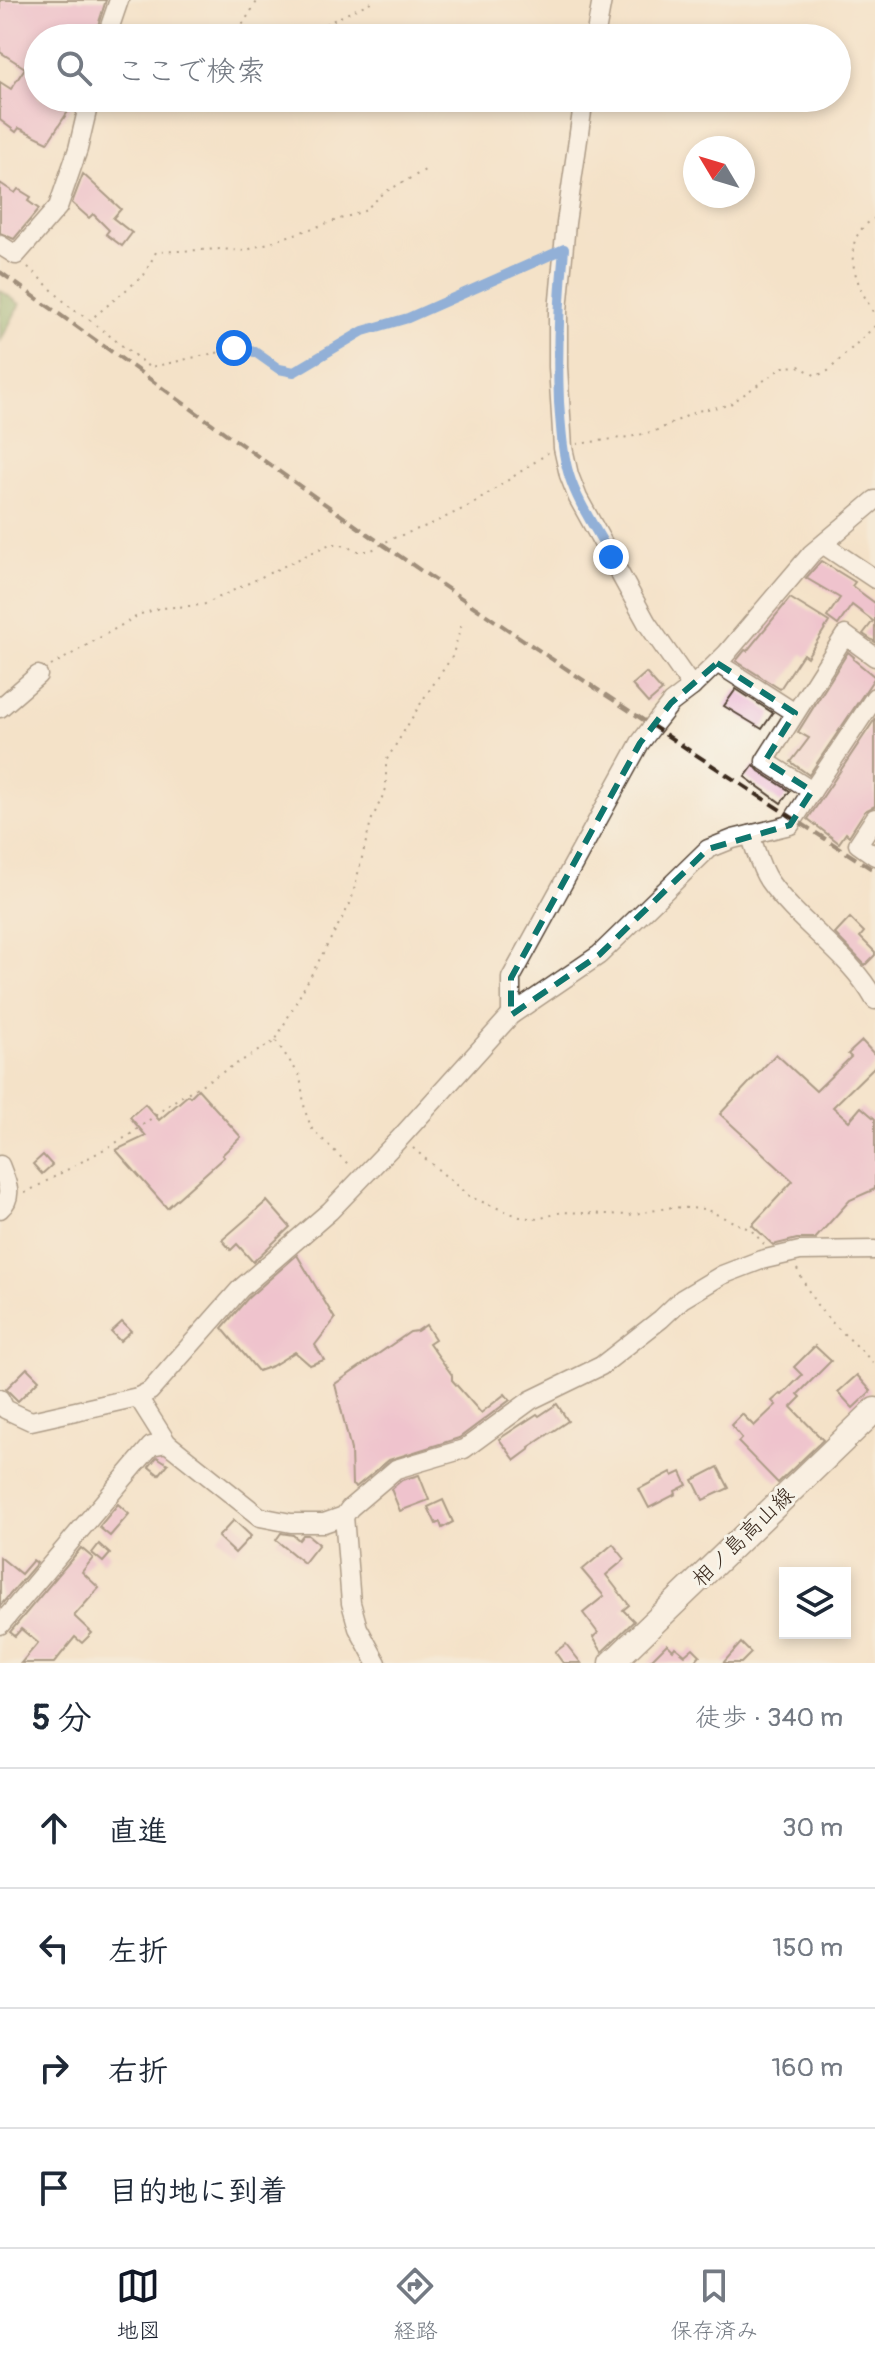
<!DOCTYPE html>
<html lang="ja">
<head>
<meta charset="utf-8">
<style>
  :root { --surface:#fff; --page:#f6f6f7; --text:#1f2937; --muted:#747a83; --line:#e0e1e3; --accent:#111827 }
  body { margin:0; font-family:Pangolin,"Klee One",sans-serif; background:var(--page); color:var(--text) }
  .controls { position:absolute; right:24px; bottom:24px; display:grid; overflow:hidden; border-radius:0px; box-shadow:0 4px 12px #0003 }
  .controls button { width:72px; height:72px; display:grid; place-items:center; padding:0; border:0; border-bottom:2px solid var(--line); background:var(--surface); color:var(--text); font:40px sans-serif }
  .compass { position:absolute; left:683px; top:136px; width:72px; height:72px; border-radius:50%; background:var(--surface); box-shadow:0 4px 12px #0003; rotate:308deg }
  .stop { position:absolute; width:24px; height:24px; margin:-18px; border:6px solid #1a73e8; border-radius:50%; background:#fff }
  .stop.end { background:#1a73e8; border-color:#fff; box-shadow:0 2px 8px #0008 }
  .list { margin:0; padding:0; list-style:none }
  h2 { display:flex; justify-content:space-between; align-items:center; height:104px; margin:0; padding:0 32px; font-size:34px }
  h2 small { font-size:26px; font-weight:400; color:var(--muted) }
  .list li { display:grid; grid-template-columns:52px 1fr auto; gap:24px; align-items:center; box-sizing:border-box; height:120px; padding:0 32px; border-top:2px solid var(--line) }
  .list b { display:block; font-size:30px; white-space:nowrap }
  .list em { font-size:26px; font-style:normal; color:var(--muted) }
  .icon { flex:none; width:44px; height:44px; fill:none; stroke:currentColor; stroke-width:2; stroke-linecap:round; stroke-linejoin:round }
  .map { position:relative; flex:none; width:875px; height:1663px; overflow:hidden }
  .search { position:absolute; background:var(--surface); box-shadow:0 4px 12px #0003; left:24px; right:24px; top:24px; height:88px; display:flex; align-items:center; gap:20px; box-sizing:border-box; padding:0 28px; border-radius:44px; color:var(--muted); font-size:30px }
  .sheet { height:584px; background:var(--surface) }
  nav { display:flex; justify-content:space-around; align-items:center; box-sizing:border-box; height:112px; border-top:2px solid var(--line); background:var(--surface); font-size:22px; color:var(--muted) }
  nav a { display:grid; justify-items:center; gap:4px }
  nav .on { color:var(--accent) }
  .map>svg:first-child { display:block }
  .forest { fill:#78a862; stroke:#5a6940; stroke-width:2 }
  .building { fill:#e89ed2 }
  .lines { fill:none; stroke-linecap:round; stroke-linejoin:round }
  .minor-casing { stroke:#574638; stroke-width:21 }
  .major-casing { stroke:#574638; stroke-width:27 }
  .path { stroke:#574638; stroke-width:2; stroke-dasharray:2 6; stroke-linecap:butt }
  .minor { stroke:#fff; stroke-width:18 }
  .major { stroke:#fff; stroke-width:24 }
  .rail { stroke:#3b2a1e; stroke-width:4; stroke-dasharray:12 6; stroke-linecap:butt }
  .route { stroke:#1a73e8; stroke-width:10 }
  .marked { fill:none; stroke:#0f766e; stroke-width:6; stroke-dasharray:16 10; stroke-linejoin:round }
  .labels { text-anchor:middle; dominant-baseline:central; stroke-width:6; stroke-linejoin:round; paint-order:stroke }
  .street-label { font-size:22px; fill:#3b2a1e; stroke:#f7f3e8 }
</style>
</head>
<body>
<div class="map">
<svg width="875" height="1663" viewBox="0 0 875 1663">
  <rect width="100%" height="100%" fill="#f7f3e8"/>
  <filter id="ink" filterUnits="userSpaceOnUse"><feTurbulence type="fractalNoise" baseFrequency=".0125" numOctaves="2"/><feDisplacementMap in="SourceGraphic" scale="16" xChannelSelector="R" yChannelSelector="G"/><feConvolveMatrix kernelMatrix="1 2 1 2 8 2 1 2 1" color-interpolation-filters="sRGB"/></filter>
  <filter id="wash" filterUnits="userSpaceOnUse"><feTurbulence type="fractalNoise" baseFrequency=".006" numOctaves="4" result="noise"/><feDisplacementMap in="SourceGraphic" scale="32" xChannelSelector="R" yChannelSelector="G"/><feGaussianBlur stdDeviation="1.8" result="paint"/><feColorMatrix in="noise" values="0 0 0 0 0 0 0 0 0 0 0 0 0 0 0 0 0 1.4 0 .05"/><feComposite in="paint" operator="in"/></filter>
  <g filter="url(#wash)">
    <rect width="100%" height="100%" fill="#f4e2c8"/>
    <polygon class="forest" points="0,290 20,304 0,342"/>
    <g id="blocks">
      <g class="building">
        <polygon points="0,0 106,0 94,38 38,38 38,98 65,98 73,104 48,142 19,128 16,132 0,120 0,82 11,89 25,68 0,52"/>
        <polygon points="83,174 121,209 113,218 132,233 122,246 106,234 109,230 93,214 89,218 72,203"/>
        <polygon points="0,183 15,193 18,189 31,197 28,201 39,209 14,239 0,233"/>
        <polygon points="821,561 855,582 852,586 875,603 875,642 863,634 873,621 852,605 838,625 827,617 840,598 806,578"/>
        <polygon points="790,598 829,622 807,657 803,654 780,689 736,661 745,650 747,651"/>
        <polygon points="848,652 854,657 853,659 875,677 809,775 791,762 809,738 798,732"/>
        <polygon points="646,673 662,691 648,703 632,685"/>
        <polygon points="736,689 773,713 762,729 724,706"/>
        <polygon points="875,719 875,806 865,811 849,836 846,833 839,843 808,819"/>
        <polygon points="754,765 759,771 790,791 781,803 745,777"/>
        <polygon points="850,918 864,932 860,937 875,952 875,955 865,965 835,934"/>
        <polygon points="862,1041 875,1055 875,1066 833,1107 849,1121 861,1107 875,1119 875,1189 850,1200 815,1239 797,1239 773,1245 752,1225 793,1181 720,1114 776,1054 816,1091 851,1057 848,1054"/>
        <polygon points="198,1089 241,1137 222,1155 224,1157 167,1208 116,1150 146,1136 130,1117 145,1104 159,1120 188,1095 190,1097"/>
        <polygon points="43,1155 52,1165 42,1174 33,1164"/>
        <polygon points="267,1201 290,1227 253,1262 237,1244 231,1250 222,1240"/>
        <polygon points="297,1255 335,1319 315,1345 324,1360 310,1365 295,1352 272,1366 258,1371 222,1328 248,1298"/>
        <polygon points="122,1322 131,1331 120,1341 111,1332"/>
        <polygon points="426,1325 435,1339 429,1343 452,1375 452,1380 481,1413 505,1394 510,1400 459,1438 389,1460 356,1487 352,1485 351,1450 335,1384 410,1332 417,1331"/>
        <polygon points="815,1346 831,1361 798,1394 801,1397 791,1407 823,1440 778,1483 738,1442 742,1438 731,1425 742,1414 754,1426 776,1405 772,1401 780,1394 782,1395 802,1375 794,1367"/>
        <polygon points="27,1368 39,1380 18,1401 6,1389"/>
        <polygon points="857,1375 871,1391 853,1408 838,1392"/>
        <polygon points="557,1404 568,1421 529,1447 530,1449 515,1460 499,1439 537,1414 539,1416"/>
        <polygon points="157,1457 168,1464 159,1475 149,1467"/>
        <polygon points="718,1467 729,1488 703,1500 693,1480"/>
        <polygon points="671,1472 673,1476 681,1472 687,1485 675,1491 676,1494 649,1508 639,1489"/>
        <polygon points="419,1475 429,1500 400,1511 391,1489 402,1480"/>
        <polygon points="443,1500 453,1522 442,1528 440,1522 436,1524 428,1507"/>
        <polygon points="118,1504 129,1514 110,1536 99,1527"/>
        <polygon points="234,1520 251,1536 235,1553 218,1537"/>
        <polygon points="281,1533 293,1535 299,1540 303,1535 308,1535 319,1544 304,1563 276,1540"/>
        <polygon points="99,1544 110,1554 103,1562 92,1553"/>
        <polygon points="613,1544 625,1559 606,1575 629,1605 623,1610 634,1621 602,1652 593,1637 598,1633 583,1613 604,1596 582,1570"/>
        <polygon points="81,1548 93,1558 82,1572 99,1588 74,1616 92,1633 82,1643 75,1637 54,1663 21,1663 38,1643 21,1629 15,1636 10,1632"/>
        <polygon points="0,1557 21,1574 33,1560 37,1563 0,1606"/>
        <polygon points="741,1643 751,1653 741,1663 723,1663"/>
        <polygon points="566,1644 581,1663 563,1663 555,1652"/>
        <polygon points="667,1644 673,1650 675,1647 685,1655 693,1648 700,1655 693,1663 648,1663"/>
      </g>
    </g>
  </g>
  <g filter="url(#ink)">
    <use href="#blocks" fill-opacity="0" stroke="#574638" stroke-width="2"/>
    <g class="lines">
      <defs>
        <g id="minor">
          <polyline points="106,38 119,0"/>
          <polyline points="595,38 602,0"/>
          <polyline points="584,98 566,223 558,311 558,367 563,448 569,475 578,498 647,623 692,687"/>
          <polyline points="0,245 16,255 58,207 78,149 90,98"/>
          <polyline points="824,545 875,579"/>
          <polyline points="717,663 795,713"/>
          <polyline points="0,708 38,675"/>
          <polyline points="812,791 875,697"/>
          <polyline points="875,818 858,844 875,856"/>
          <path d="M750 835C756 850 760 868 769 881 800 925 849 953 875 1000"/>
          <polyline points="511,1015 511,978 640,743 652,727 671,703 692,687 726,654 811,554 875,500"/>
          <path d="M0 1165C6 1181 15 1196 0 1209"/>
          <polyline points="138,1397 150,1391 240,1289 330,1211 401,1137 511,1015 599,955 708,849 733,839 790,825 812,791 765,761 845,635 875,657"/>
          <polyline points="0,1399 5,1409 31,1421 138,1397 167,1443 260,1517 291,1523 324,1523 344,1516 350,1508 396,1469 464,1449 531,1400 601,1366 661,1319 682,1299 722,1275 761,1260 800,1251 875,1250"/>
          <polyline points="344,1516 351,1603 358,1628 377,1663"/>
          <polyline points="0,1625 151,1446 167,1443"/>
        </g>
        <polyline id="major" points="612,1663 875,1410"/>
      </defs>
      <use href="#minor" class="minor-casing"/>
      <use href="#major" class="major-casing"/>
      <g class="path">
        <polyline points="234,38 258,0"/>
        <polyline points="297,38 375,0"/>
        <path d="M875 218C836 241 856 284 875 315"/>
        <polyline points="28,267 72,309 90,320 144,275 156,252 221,249 244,251 364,211 385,192 427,169"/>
        <path d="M90 320 149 367C174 364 234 344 255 352 271 359 274 368 294 372L363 331 408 318 546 257"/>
        <polyline points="577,444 635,436 658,430 697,411 729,405 783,367 799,366 816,376 828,371 875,326"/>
        <polyline points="51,666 141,614 161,608 203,605 330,544 339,544 358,551 370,551 391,539 429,525 473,504 548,453"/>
        <polyline points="276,1041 300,1076 305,1111 312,1129 349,1165"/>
        <polyline points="413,1148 470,1197 520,1217 538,1219 562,1212 629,1215 673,1207 705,1209 751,1230 764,1244"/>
        <polyline points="25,1193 128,1136 177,1099 275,1041 351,902 371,821 386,789 386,761 424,698 452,657 463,620"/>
        <path d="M797 1269C804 1282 811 1297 820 1309 837 1330 859 1345 875 1366"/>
      </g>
      <use href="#minor" class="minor"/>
      <use href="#major" class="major"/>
      <path class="rail" d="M0 272C128 363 256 456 385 546 547 657 710 765 875 871"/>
    </g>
  </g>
  <g class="lines" filter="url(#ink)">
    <path class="route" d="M234 348 255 352 279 369 294 372 363 331 408 318 564 249C559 300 557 351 559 402 561 427 562 452 569 475 578 504 597 530 611 557"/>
  </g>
  <path d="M0 0H875V1663H0ZM717 663 795 713 765 761 812 791 790 825 708 849 599 955 511 1015V978L640 743 671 703Z" fill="#f4e2c8" fill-opacity=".55" fill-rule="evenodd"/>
  <path class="marked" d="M717 663 795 713 765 761 812 791 790 825 708 849 599 955 511 1015V978L640 743 671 703Z"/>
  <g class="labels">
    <g class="street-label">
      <text transform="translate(743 1537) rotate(-44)">相ノ島高山線</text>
    </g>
  </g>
</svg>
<div class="controls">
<button><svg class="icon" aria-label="layers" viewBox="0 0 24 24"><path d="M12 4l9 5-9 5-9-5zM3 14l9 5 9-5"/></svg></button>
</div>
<svg class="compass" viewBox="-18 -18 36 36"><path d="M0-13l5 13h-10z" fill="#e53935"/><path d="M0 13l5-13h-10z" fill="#747a83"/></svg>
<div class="stop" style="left:234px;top:348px"></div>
<div class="stop end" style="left:611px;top:557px"></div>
<div class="search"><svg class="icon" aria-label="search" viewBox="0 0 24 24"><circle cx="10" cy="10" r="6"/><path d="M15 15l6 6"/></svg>ここで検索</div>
</div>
<section class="sheet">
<h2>5 分<small>徒歩 · 340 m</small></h2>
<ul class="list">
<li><svg class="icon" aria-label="ahead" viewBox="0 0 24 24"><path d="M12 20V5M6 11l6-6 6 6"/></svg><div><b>直進</b></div><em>30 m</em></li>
<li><svg class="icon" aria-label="left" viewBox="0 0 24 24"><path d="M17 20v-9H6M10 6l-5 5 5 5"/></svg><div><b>左折</b></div><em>150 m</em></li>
<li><svg class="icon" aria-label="right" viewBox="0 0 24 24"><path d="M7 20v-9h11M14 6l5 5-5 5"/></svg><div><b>右折</b></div><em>160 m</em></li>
<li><svg class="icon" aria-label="arrive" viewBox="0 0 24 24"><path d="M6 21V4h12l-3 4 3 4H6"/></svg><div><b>目的地に到着</b></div></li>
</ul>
</section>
<nav>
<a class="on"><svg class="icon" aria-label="map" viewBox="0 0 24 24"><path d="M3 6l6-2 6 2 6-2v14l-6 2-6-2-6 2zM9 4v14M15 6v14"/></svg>地図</a>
<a><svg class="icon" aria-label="directions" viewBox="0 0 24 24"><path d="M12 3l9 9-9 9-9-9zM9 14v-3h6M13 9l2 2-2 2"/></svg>経路</a>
<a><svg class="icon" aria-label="saved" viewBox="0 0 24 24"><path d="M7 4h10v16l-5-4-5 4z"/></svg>保存済み</a>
</nav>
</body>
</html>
